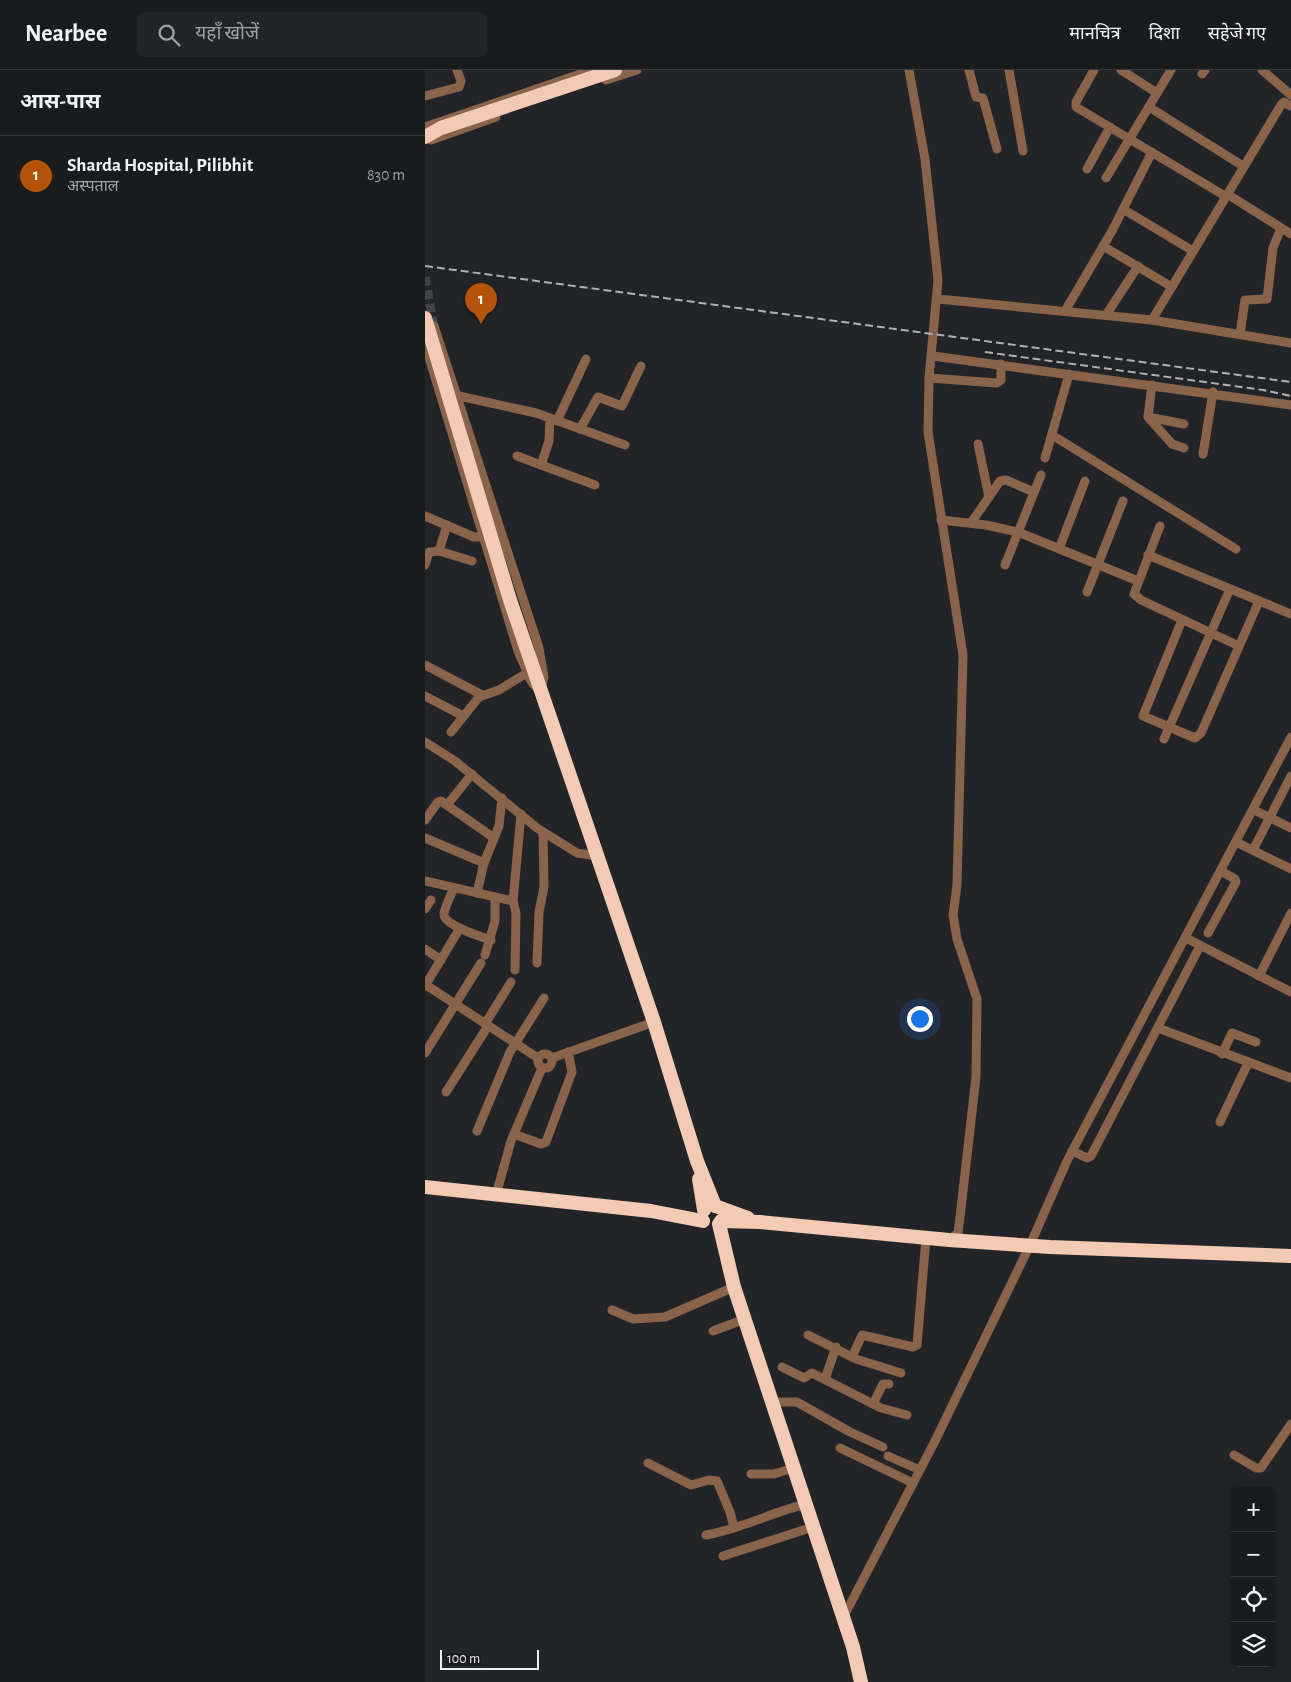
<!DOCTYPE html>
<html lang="hi">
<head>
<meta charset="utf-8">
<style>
  :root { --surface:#1a1b1d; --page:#232426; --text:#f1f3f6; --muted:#9fa1a4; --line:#38393b; --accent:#b45309 }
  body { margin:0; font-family:"Alegreya Sans","Noto Sans Devanagari",sans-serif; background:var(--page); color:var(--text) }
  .controls { position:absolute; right:15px; bottom:15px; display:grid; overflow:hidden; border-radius:8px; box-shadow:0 2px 8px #0003 }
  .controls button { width:45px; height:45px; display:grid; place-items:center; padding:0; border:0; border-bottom:1px solid var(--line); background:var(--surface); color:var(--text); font:25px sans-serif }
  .scale { position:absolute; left:15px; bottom:12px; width:99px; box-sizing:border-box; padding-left:5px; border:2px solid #edeef0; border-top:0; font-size:14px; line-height:18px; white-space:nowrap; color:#edeef0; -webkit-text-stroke:4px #1a1b1e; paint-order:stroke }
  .you { position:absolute; left:494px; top:948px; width:18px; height:18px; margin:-12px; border:4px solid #fff; border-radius:50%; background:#1a73e8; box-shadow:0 0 0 8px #1a73e833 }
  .badge { display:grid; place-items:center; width:32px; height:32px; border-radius:50%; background:var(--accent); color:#fff; font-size:16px; font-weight:700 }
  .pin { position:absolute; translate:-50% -41px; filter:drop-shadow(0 1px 2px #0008) }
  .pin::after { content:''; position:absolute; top:26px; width:18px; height:15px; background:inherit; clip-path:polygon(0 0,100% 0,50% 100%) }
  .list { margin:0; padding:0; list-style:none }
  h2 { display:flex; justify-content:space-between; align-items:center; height:65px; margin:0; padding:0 20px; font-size:21px }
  h2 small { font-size:16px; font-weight:400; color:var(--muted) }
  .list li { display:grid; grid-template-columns:32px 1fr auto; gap:15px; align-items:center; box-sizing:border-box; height:80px; padding:0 20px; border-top:1px solid var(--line) }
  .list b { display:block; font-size:19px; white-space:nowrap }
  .list p { margin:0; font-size:16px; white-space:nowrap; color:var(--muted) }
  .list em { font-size:16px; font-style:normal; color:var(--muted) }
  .icon { flex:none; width:28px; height:28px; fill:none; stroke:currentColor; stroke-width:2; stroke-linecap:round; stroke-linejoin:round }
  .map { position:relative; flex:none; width:866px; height:1612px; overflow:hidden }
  header { display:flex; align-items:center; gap:30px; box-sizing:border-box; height:70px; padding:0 25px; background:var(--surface); border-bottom:1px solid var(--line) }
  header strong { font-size:24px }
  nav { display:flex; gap:28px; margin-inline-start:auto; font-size:18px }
  .search { width:350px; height:45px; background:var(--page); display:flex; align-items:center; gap:12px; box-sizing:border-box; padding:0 18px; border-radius:8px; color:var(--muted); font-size:19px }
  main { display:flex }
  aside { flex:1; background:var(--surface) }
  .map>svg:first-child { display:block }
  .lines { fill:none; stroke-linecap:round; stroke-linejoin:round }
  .minor-tunnel { stroke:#414245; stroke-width:9; stroke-dasharray:9 4.5; stroke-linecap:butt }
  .minor { stroke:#8a634b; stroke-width:9 }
  .highway { stroke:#f3cbb4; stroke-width:14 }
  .rail { stroke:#afb0b3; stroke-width:2; stroke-dasharray:8 4; stroke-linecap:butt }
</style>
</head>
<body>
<header>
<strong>Nearbee</strong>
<div class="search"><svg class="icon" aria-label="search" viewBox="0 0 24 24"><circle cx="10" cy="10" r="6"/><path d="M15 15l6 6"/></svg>यहाँ खोजें</div>
<nav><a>मानचित्र</a><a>दिशा</a><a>सहेजे गए</a></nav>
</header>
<main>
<aside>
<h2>आस-पास<small></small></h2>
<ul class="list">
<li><span class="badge">1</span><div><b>Sharda Hospital, Pilibhit</b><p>अस्पताल</p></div><em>830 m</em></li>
</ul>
</aside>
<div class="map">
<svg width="866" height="1612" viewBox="0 0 866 1612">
  <rect width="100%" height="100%" fill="#232427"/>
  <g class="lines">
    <polyline class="minor-tunnel" points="0,207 9,256"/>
    <g class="minor">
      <polyline points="484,0 500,89 513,210 504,308 503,362 538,585 532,815 528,845 532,869 552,929 551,1007 535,1147 533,1163 524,1170"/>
      <polyline points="544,0 551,27 558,28 572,79"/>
      <polyline points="584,0 598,81"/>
      <polyline points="669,0 651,32 651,37 800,126"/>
      <polyline points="696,0 732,23"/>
      <polyline points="837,0 866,25"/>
      <polyline points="777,4 780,0"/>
      <polyline points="181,10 212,0"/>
      <polyline points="0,26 34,17 36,11 32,0"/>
      <polyline points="724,37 818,96"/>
      <polyline points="0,57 167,0"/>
      <polyline points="6,70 71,47"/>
      <polyline points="662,99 685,57"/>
      <polyline points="681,108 746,0"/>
      <polyline points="802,124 866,164"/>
      <polyline points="698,139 768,181"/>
      <polyline points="678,176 747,217"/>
      <polyline points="513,229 727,250 866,273"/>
      <polyline points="640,241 687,161 727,82"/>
      <polyline points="681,245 713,196"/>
      <polyline points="727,250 856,35 859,32 866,36"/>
      <polyline points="9,256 114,578 119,607 116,618"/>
      <polyline points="815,264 820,230 842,229 848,178 856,158"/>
      <polyline points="0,274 93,581 106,611 111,617"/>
      <polyline points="508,286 866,335"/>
      <polyline points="504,308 572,313 576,310 576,294"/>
      <polyline points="727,315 723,347 747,374 759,378"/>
      <polyline points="34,326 111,343 200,375"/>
      <polyline points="723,347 759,354"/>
      <polyline points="132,351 161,289"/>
      <polyline points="155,359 173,327 197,336 216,296"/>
      <polyline points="627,365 811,479"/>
      <polyline points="553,374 564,427"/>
      <polyline points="778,384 788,322"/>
      <polyline points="92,386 170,415"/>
      <polyline points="620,388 644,304"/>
      <polyline points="116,395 124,371 125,348"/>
      <polyline points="0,446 49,467 57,467"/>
      <polyline points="516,450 561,455 593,462 713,511"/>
      <polyline points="546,453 575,411 581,410 609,422"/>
      <polyline points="22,455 14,481 47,491"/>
      <polyline points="735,456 709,524 716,530 814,576"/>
      <polyline points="634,479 660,411"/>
      <polyline points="723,485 866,544"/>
      <polyline points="0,495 4,482 15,481"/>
      <polyline points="580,495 616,405"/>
      <polyline points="662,522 698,431"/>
      <polyline points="757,550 718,646 770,668 776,663 834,531"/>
      <polyline points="0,595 57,625"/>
      <polyline points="0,626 38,646"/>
      <polyline points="26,662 54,627 74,620 102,603"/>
      <polyline points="739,669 805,519"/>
      <polyline points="0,672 30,691 112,758 152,783 172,786"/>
      <polyline points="22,735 47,704"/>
      <polyline points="829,740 866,758"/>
      <polyline points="0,750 13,732 16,731 69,768"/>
      <polyline points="0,768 59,793"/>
      <polyline points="811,772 866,799"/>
      <polyline points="828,780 866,706"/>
      <polyline points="0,811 88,831 96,744"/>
      <path d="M29 818C26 825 20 836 19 844 18 855 57 867 66 870"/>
      <polyline points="52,823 59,793 74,756 77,728"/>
      <polyline points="88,831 91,843 90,900"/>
      <polyline points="0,839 6,830"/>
      <polyline points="783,863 811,812 810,809 796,801"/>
      <polyline points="761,868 866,922"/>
      <polyline points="0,879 16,890"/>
      <polyline points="60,885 70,851 70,827"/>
      <polyline points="112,893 114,842 119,817 118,762"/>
      <polyline points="834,906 866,843"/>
      <polyline points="1,915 113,988"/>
      <polyline points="0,916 35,858"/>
      <polyline points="60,954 86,912"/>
      <polyline points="733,958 866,1008"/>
      <polyline points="0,983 56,893"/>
      <circle cx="120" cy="991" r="7"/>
      <polyline points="797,984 807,963 831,972"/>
      <polyline points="127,988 229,952"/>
      <polyline points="21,1022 63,956"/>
      <polyline points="795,1052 823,993"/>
      <polyline points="52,1061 85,982 119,928"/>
      <polyline points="89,1064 116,1074 121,1072 147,1002 143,982"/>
      <polyline points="647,1081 662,1088 666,1086 775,876"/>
      <polyline points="71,1125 86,1071 117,998"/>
      <polyline points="187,1240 208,1249 240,1247 309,1217"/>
      <polyline points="288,1261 320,1249"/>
      <polyline points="383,1265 431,1289 476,1303"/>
      <polyline points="427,1287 437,1265 488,1277 492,1275 501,1168"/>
      <polyline points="357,1297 379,1308 387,1303 456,1338 482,1345"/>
      <polyline points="400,1309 411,1277"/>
      <polyline points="348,1332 372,1332 425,1362 458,1377"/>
      <polyline points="448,1334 458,1314 464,1314"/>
      <polyline points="415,1378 488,1413"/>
      <polyline points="809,1385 831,1398 836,1398 866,1354"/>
      <polyline points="463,1386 495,1400"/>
      <polyline points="223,1393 266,1415 284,1410 292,1411 305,1442 309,1458"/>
      <polyline points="326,1404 349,1404 369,1398"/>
      <path d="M281 1465C316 1459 347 1442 381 1434"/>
      <polyline points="298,1486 388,1457"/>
      <polyline points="418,1548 510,1371 605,1175 642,1091 866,667"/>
    </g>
    <g class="highway">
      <polyline points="0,67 16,58 190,0"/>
      <polyline points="0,248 85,530 229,952 272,1091 290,1136"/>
      <polyline points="274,1109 279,1140"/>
      <polyline points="0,1117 226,1141 278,1151"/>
      <polyline points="293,1137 323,1148"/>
      <polyline points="296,1151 335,1152 524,1170 625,1177 866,1186"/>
      <polyline points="294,1154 309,1217 428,1577 436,1612"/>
    </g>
    <g class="rail">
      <polyline points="0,196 866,312"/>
      <polyline points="560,282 838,320 866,326"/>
    </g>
  </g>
</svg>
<div class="controls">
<button>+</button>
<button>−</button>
<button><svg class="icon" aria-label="locate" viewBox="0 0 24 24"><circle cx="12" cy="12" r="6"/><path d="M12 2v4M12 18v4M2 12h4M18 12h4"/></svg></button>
<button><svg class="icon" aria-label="layers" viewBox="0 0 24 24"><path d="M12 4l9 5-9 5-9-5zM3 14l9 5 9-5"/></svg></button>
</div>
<div class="scale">100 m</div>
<div class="you"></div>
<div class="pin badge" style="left:56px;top:254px">1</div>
</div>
</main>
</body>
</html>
